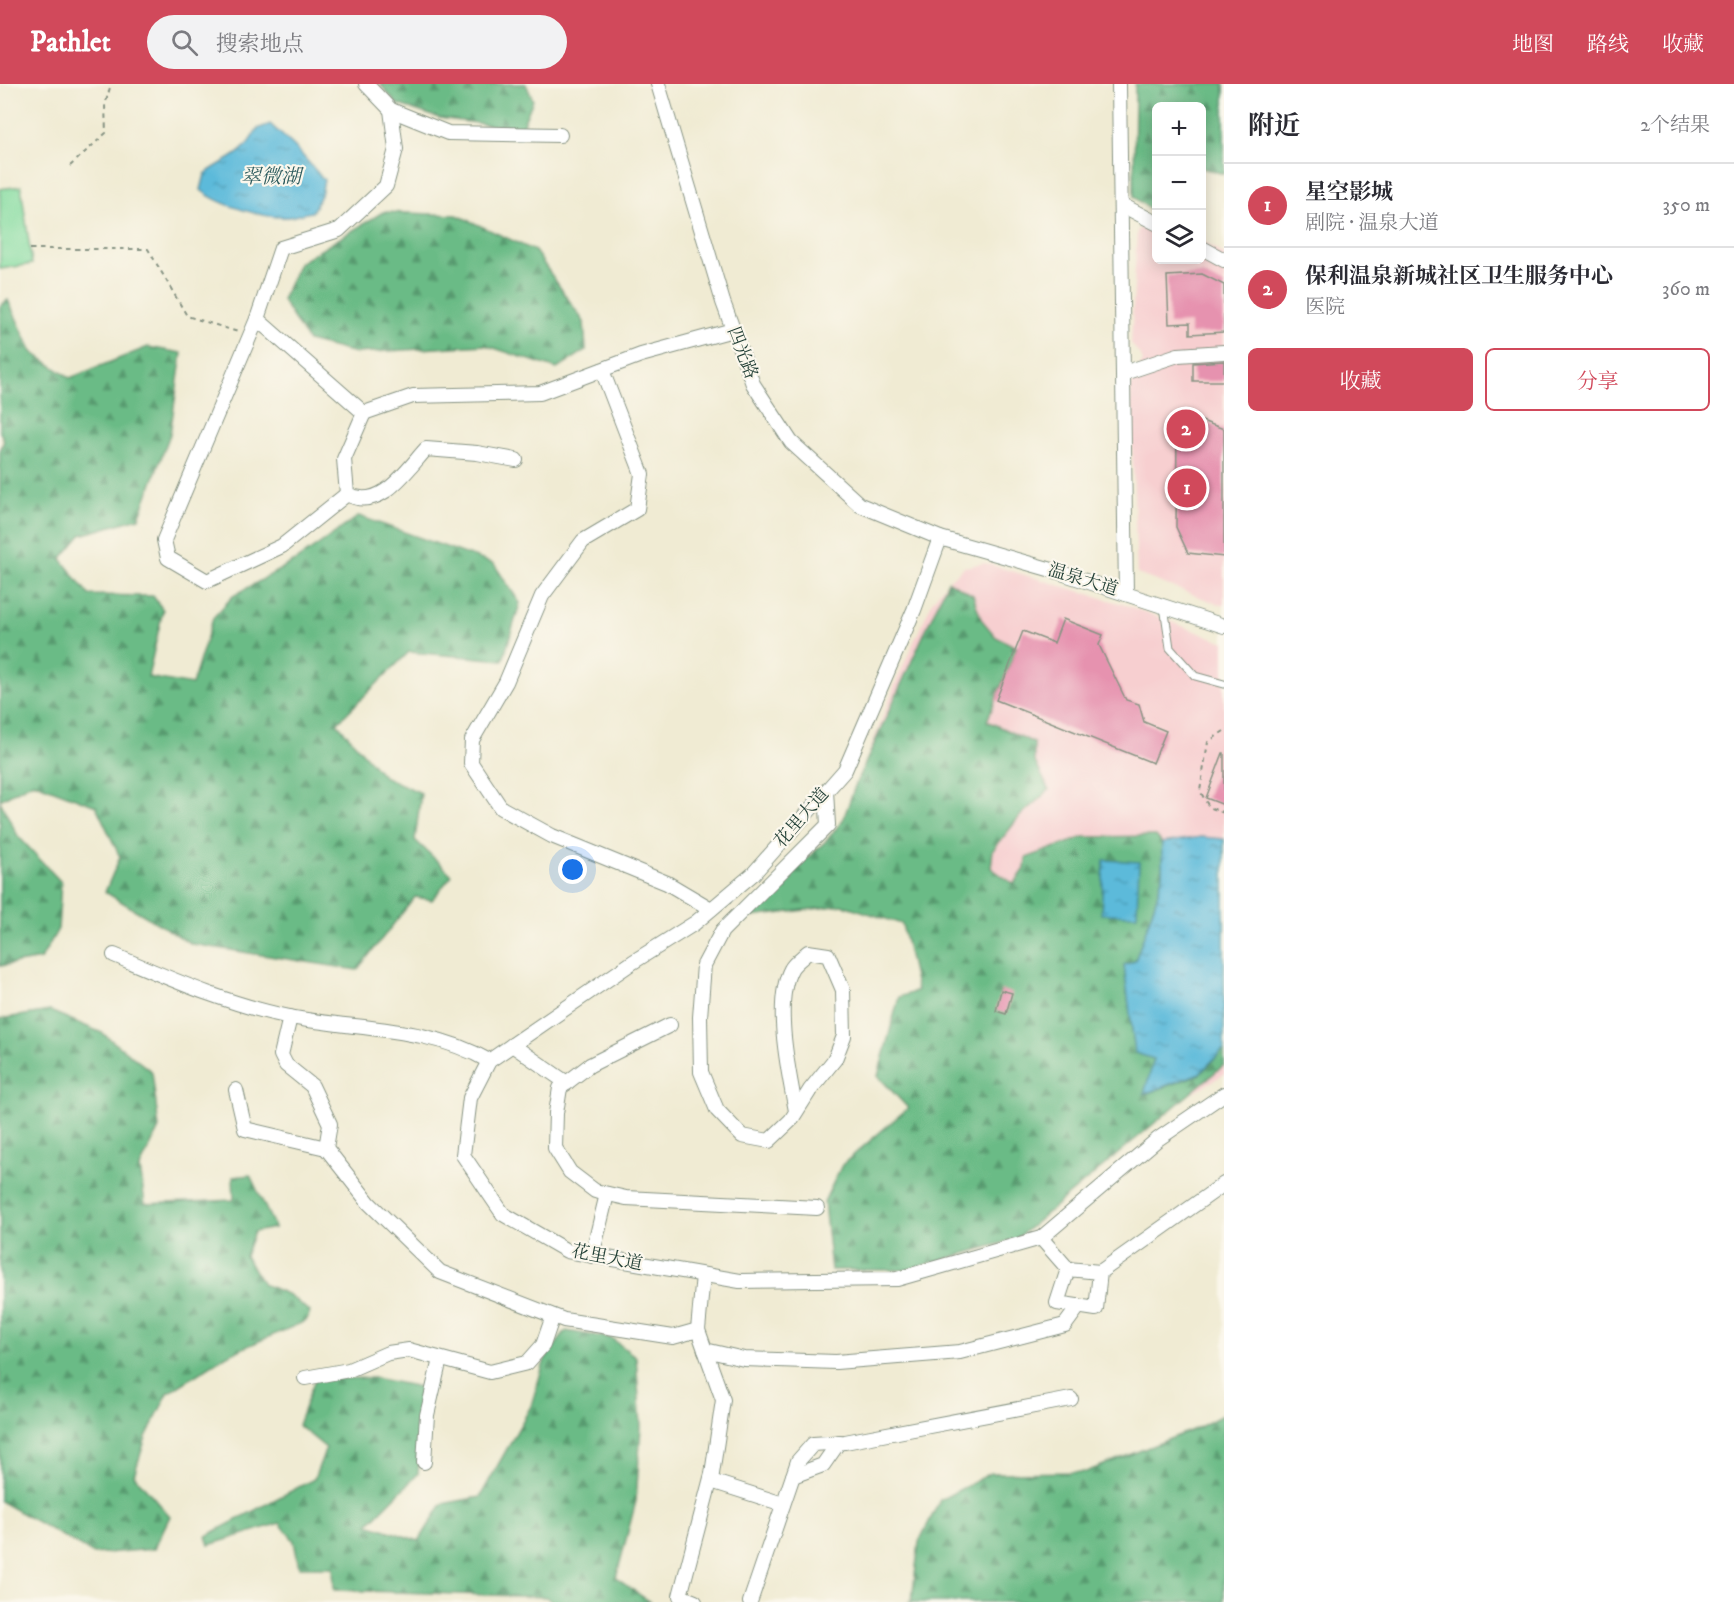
<!DOCTYPE html>
<html lang="zh">
<head>
<meta charset="utf-8">
<style>
  :root { --surface:#fff; --page:#f2f2f3; --text:#2b2b33; --muted:#7c7c81; --line:#e1e1e2; --accent:#d1495b }
  body { margin:0; font-family:"IM FELL DW Pica","Noto Serif SC",serif; background:var(--page); color:var(--text) }
  .controls { position:absolute; right:18px; top:18px; display:grid; overflow:hidden; border-radius:9px; box-shadow:0 3px 15px #0003 }
  .controls button { width:54px; height:54px; display:grid; place-items:center; padding:0; border:0; border-bottom:2px solid var(--line); background:var(--surface); color:var(--text); font:30px sans-serif }
  .you { position:absolute; left:573px; top:786px; width:21px; height:21px; margin:-15px; border:4px solid #fff; border-radius:50%; background:#1a73e8; box-shadow:0 0 0 9px #1a73e833 }
  .badge { display:grid; place-items:center; width:39px; height:39px; border-radius:50%; background:var(--accent); color:#fff; font-size:20px; font-weight:700 }
  .pin { position:absolute; translate:-50% -50%; border:3px solid #fff; box-shadow:0 2px 6px #0006 }
  .list { margin:0; padding:0; list-style:none }
  h2 { display:flex; justify-content:space-between; align-items:center; height:78px; margin:0; padding:0 24px; font-size:26px }
  h2 small { font-size:20px; font-weight:400; color:var(--muted) }
  .list li { display:grid; grid-template-columns:39px 1fr auto; gap:18px; align-items:center; box-sizing:border-box; height:84px; padding:0 24px; border-top:2px solid var(--line) }
  .list b { display:block; font-size:22px; white-space:nowrap }
  .list p { margin:0; font-size:20px; white-space:nowrap; color:var(--muted) }
  .list em { font-size:20px; font-style:normal; color:var(--muted) }
  .actions { display:flex; gap:12px; padding:18px 24px }
  .actions a { flex:1; padding:14px 0; border:2px solid var(--accent); border-radius:9px; text-align:center; font-size:21px; color:var(--accent) }
  .actions .main { background:var(--accent); color:#fff }
  .icon { flex:none; width:33px; height:33px; fill:none; stroke:currentColor; stroke-width:2; stroke-linecap:round; stroke-linejoin:round }
  .map { position:relative; flex:none; width:1224px; height:1518px; overflow:hidden }
  header { display:flex; align-items:center; gap:36px; box-sizing:border-box; height:84px; padding:0 30px; background:var(--accent); color:#fff }
  header strong { font-size:28px }
  nav { display:flex; gap:33px; margin-inline-start:auto; font-size:21px }
  .search { width:420px; height:54px; background:var(--page); display:flex; align-items:center; gap:15px; box-sizing:border-box; padding:0 21px; border-radius:33px; color:var(--muted); font-size:22px }
  main { display:flex }
  aside { flex:1; background:var(--surface) }
  .map>svg:first-child { display:block }
  .built { fill:#f7cfd0 }
  .green { fill:#83db9f; stroke:#518c6a; stroke-width:1.5 }
  .forest { fill:url(#forest-firs); stroke:#447c5d; stroke-width:1.5 }
  .water { fill:url(#water-ripples); stroke:#3d7c87; stroke-width:1.5 }
  .building { fill:#e692af }
  .lines { fill:none; stroke-linecap:round; stroke-linejoin:round }
  .lane-casing { stroke:#889484; stroke-width:9 }
  .street-casing { stroke:#889484; stroke-width:16 }
  .path { stroke:#889484; stroke-width:2; stroke-dasharray:4.5 4.5; stroke-linecap:butt }
  .lane { stroke:#fff; stroke-width:7 }
  .street { stroke:#fff; stroke-width:14 }
  .labels { text-anchor:middle; dominant-baseline:central; stroke-width:4.5; stroke-linejoin:round; paint-order:stroke }
  .street-label { font-size:18px; fill:#1f3d34; stroke:#fbf7ec }
  .water-label { font-size:20px; font-style:italic; fill:#2e5c5e; stroke:#fbf7ec }
</style>
</head>
<body>
<header>
<strong>Pathlet</strong>
<div class="search"><svg class="icon" aria-label="search" viewBox="0 0 24 24"><circle cx="10" cy="10" r="6"/><path d="M15 15l6 6"/></svg>搜索地点</div>
<nav><a>地图</a><a>路线</a><a>收藏</a></nav>
</header>
<main>
<div class="map">
<svg width="1224" height="1518" viewBox="0 0 1224 1518">
  <defs>
    <pattern id="forest-firs" width="22" height="20" patternUnits="userSpaceOnUse" patternTransform="scale(1.5)"><rect width="22" height="20" fill="#6abb86"/><path d="M5 1l3.5 6h-7zM16 11l3.5 6h-7z" fill="#57996e"/></pattern>
    <pattern id="water-ripples" width="26" height="14" patternUnits="userSpaceOnUse" patternTransform="scale(1.5)"><rect width="26" height="14" fill="#5bbada"/><path d="M2 4q2-2 4 0t4 0M15 11q2-2 4 0t4 0" fill="none" stroke="#4b98b2"/></pattern>
  </defs>
  <rect width="100%" height="100%" fill="#fbf7ec"/>
  <filter id="ink" filterUnits="userSpaceOnUse"><feTurbulence type="fractalNoise" baseFrequency=".0167" numOctaves="2"/><feDisplacementMap in="SourceGraphic" scale="12" xChannelSelector="R" yChannelSelector="G"/><feConvolveMatrix kernelMatrix="1 2 1 2 8 2 1 2 1" color-interpolation-filters="sRGB"/></filter>
  <filter id="wash" filterUnits="userSpaceOnUse"><feTurbulence type="fractalNoise" baseFrequency=".008" numOctaves="4" result="noise"/><feDisplacementMap in="SourceGraphic" scale="24" xChannelSelector="R" yChannelSelector="G"/><feGaussianBlur stdDeviation="1.35" result="paint"/><feColorMatrix in="noise" values="0 0 0 0 0 0 0 0 0 0 0 0 0 0 0 0 0 1.4 0 .05"/><feComposite in="paint" operator="in"/></filter>
  <g filter="url(#wash)">
    <rect width="100%" height="100%" fill="#f0ebd3"/>
    <g class="built">
      <polygon points="1156,131 1156,176 1202,176 1202,157 1224,171 1224,522 1137,490 1130,304 1143,276 1131,259 1137,147"/>
      <polygon points="985,479 1129,522 1224,558 1224,990 1186,1013 1016,1155 831,1186 824,1118 842,1081 908,1024 878,992 899,913 917,907 902,840 825,775 827,756 843,736 897,596 933,516 948,497 964,483"/>
    </g>
    <polygon class="green" points="21,102 32,180 0,185 0,105"/>
    <g class="forest">
      <polygon points="380,0 526,0 533,16 521,45 439,34 397,20"/>
      <polygon points="1135,0 1224,0 1224,90 1202,84 1202,22 1156,22 1156,130 1134,113"/>
      <polygon points="383,128 457,131 535,167 584,238 586,266 557,285 485,261 356,269 308,257 282,216 299,179"/>
      <polygon points="8,216 32,268 70,294 148,263 182,269 170,350 139,434 81,451 61,475 89,511 153,512 163,526 148,593 192,601 213,534 233,512 295,477 359,432 494,480 520,519 503,576 409,568 337,639 383,692 421,709 415,756 452,791 432,816 415,813 357,886 192,860 105,808 120,773 96,722 33,698 0,716 0,368 4,356 0,348 0,222"/>
      <path d="M948 497 973 511 981 535 996 553 1017 563 987 637 1034 659V676L1049 706 1021 731 993 766 991 784 1014 800 1025 785 1026 774 1084 753 1156 752 1162 759C1161 769 1163 785 1162 792 1156 821 1145 848 1135 877L1124 881 1135 969 1154 975 1145 1010 1200 990 1224 965V981L1016 1155 906 1186H831L824 1118 842 1081 908 1024 878 992 899 913 917 907 902 840 843 821 744 834 827 756 843 736 855 702Z"/>
      <polygon points="0,717 18,752 61,798 58,845 41,875 0,882"/>
      <polygon points="50,927 102,949 152,988 159,1044 140,1083 145,1120 234,1116 233,1093 250,1091 275,1144 254,1148 245,1172 263,1200 289,1211 310,1228 306,1237 227,1271 168,1309 146,1353 134,1391 170,1432 154,1465 94,1470 0,1417 0,935"/>
      <polygon points="566,1247 611,1254 636,1273 641,1342 636,1417 616,1494 650,1518 552,1518 546,1513 334,1506 333,1483 299,1483 294,1457 280,1439 209,1461 206,1452 314,1395 326,1364 298,1341 315,1295 375,1294 425,1304 418,1390 368,1440 419,1457 442,1420 480,1413 531,1322 545,1275"/>
      <polygon points="1224,1330 1224,1518 909,1518 912,1516 919,1458 940,1416 991,1389 1086,1388 1200,1343"/>
    </g>
    <g class="water">
      <path d="M270 40 295 63 324 96 321 111 312 128C304 129 297 132 289 133 266 135 218 121 201 106L205 90C229 72 241 75 257 45Z"/>
      <path d="M1201 753 1224 755V965L1200 989 1144 1010 1154 975 1135 969 1124 881 1135 877C1145 848 1156 821 1162 792 1163 785 1161 769 1162 759Z"/>
      <polygon points="1104,776 1139,778 1137,831 1101,830"/>
    </g>
    <g id="blocks">
      <g class="building">
        <polygon points="1202,190 1224,201 1224,248 1190,250 1190,239 1169,240 1167,192"/>
        <polygon points="1224,277 1224,297 1193,297 1193,279"/>
        <polygon points="1199,336 1224,345 1224,473 1188,469 1176,443 1177,352 1179,344 1188,337"/>
        <polygon points="1063,535 1103,551 1099,561 1126,616 1139,620 1144,638 1166,647 1153,679 996,616 1023,547 1054,559"/>
        <polygon points="1223,669 1224,669 1224,721 1206,714"/>
        <polygon points="1001,906 1012,909 1006,930 996,927"/>
      </g>
    </g>
  </g>
  <g filter="url(#ink)">
    <use href="#blocks" fill-opacity="0" stroke="#889484" stroke-width="1.5"/>
    <g class="lines">
      <defs>
        <polyline id="lane" points="1164,522 1170,564 1195,592 1224,600"/>
        <g id="street">
          <polyline points="366,0 391,26 448,49 560,51"/>
          <polyline points="658,0 723,218 753,300 791,358 860,421 940,454 1052,486 1224,542"/>
          <polyline points="1119,0 1126,510"/>
          <polyline points="1122,121 1156,139"/>
          <polyline points="1202,164 1224,176"/>
          <polyline points="257,235 364,329 413,312 540,309 641,271 733,246"/>
          <polyline points="602,286 642,390 637,425 583,457 542,512 506,598 472,656 471,679 501,724 552,752 667,799 711,825"/>
          <polyline points="1124,289 1178,271 1224,268"/>
          <path d="M364 329 344 375 347 410C380 428 406 387 426 365L477 369 516 376"/>
          <polyline points="347,410 282,462 207,497 168,474 164,456 257,235 281,164 339,146 386,102 396,65 391,26"/>
          <polyline points="940,454 914,526 845,686 753,790 695,839 633,878 489,977 470,1014 463,1071 503,1130 567,1167 740,1197 897,1195 1041,1154 1158,1055 1224,1010"/>
          <path d="M114 871C171 895 229 921 290 933 356 946 430 942 489 977"/>
          <polyline points="290,933 281,971 286,981 312,1002 330,1040 326,1064 369,1119 440,1188 564,1236 673,1253 698,1246"/>
          <polyline points="670,941 590,981 560,1004 556,1029 555,1064 570,1088 595,1107 626,1114 817,1124"/>
          <polyline points="512,961 567,999"/>
          <polyline points="236,1006 245,1045 326,1064"/>
          <path d="M796 1027C789 990 773 919 791 885 794 879 803 873 808 868L828 871 843 906 844 952 835 975 810 1006 791 1036 769 1057 742 1052 717 1026 701 988 700 933 704 881 722 847 828 741 826 707"/>
          <polyline points="1041,1154 1068,1185"/>
          <polyline points="592,1172 607,1110"/>
          <polyline points="1100,1188 1096,1225 1057,1219 1068,1185 1100,1188 1224,1100"/>
          <polyline points="703,1191 698,1246 705,1266 744,1275 836,1278 960,1268 1065,1241 1079,1222"/>
          <polyline points="305,1294 349,1286 388,1269 409,1266 490,1288 527,1279 543,1261 553,1232"/>
          <polyline points="424,1378 427,1331 440,1275"/>
          <polyline points="793,1392 823,1381 839,1358"/>
          <polyline points="711,1397 783,1420"/>
          <polyline points="695,1518 680,1512 712,1390 723,1316 705,1266"/>
          <polyline points="750,1518 798,1377 813,1360 845,1358 1071,1315"/>
        </g>
      </defs>
      <use href="#lane" class="lane-casing"/>
      <use href="#street" class="street-casing"/>
      <g class="path">
        <polyline points="70,82 106,49 105,21 111,0"/>
        <polyline points="30,165 148,165 187,232 238,248"/>
        <polyline points="1224,647 1208,658 1200,707 1209,723 1224,729"/>
      </g>
      <use href="#lane" class="lane"/>
      <use href="#street" class="street"/>
    </g>
  </g>
  <g class="labels">
    <g class="street-label">
      <text transform="translate(742 269) rotate(69)">四光路</text>
      <text transform="translate(1083 496) rotate(17)">温泉大道</text>
      <text transform="translate(802 734) rotate(-49)">花里大道</text>
      <text transform="translate(607 1174) rotate(11)">花里大道</text>
    </g>
    <g class="water-label">
      <text x="271" y="93">翠微湖</text>
    </g>
  </g>
</svg>
<div class="controls">
<button>+</button>
<button>−</button>
<button><svg class="icon" aria-label="layers" viewBox="0 0 24 24"><path d="M12 4l9 5-9 5-9-5zM3 14l9 5 9-5"/></svg></button>
</div>
<div class="you"></div>
<div class="pin badge" style="left:1187px;top:404px">1</div>
<div class="pin badge" style="left:1186px;top:345px">2</div>
</div>
<aside>
<h2>附近<small>2个结果</small></h2>
<ul class="list">
<li><span class="badge">1</span><div><b>星空影城</b><p>剧院 · 温泉大道</p></div><em>350 m</em></li>
<li><span class="badge">2</span><div><b>保利温泉新城社区卫生服务中心</b><p>医院</p></div><em>360 m</em></li>
</ul>
<div class="actions"><a class="main">收藏</a><a>分享</a></div>
</aside>
</main>
</body>
</html>
